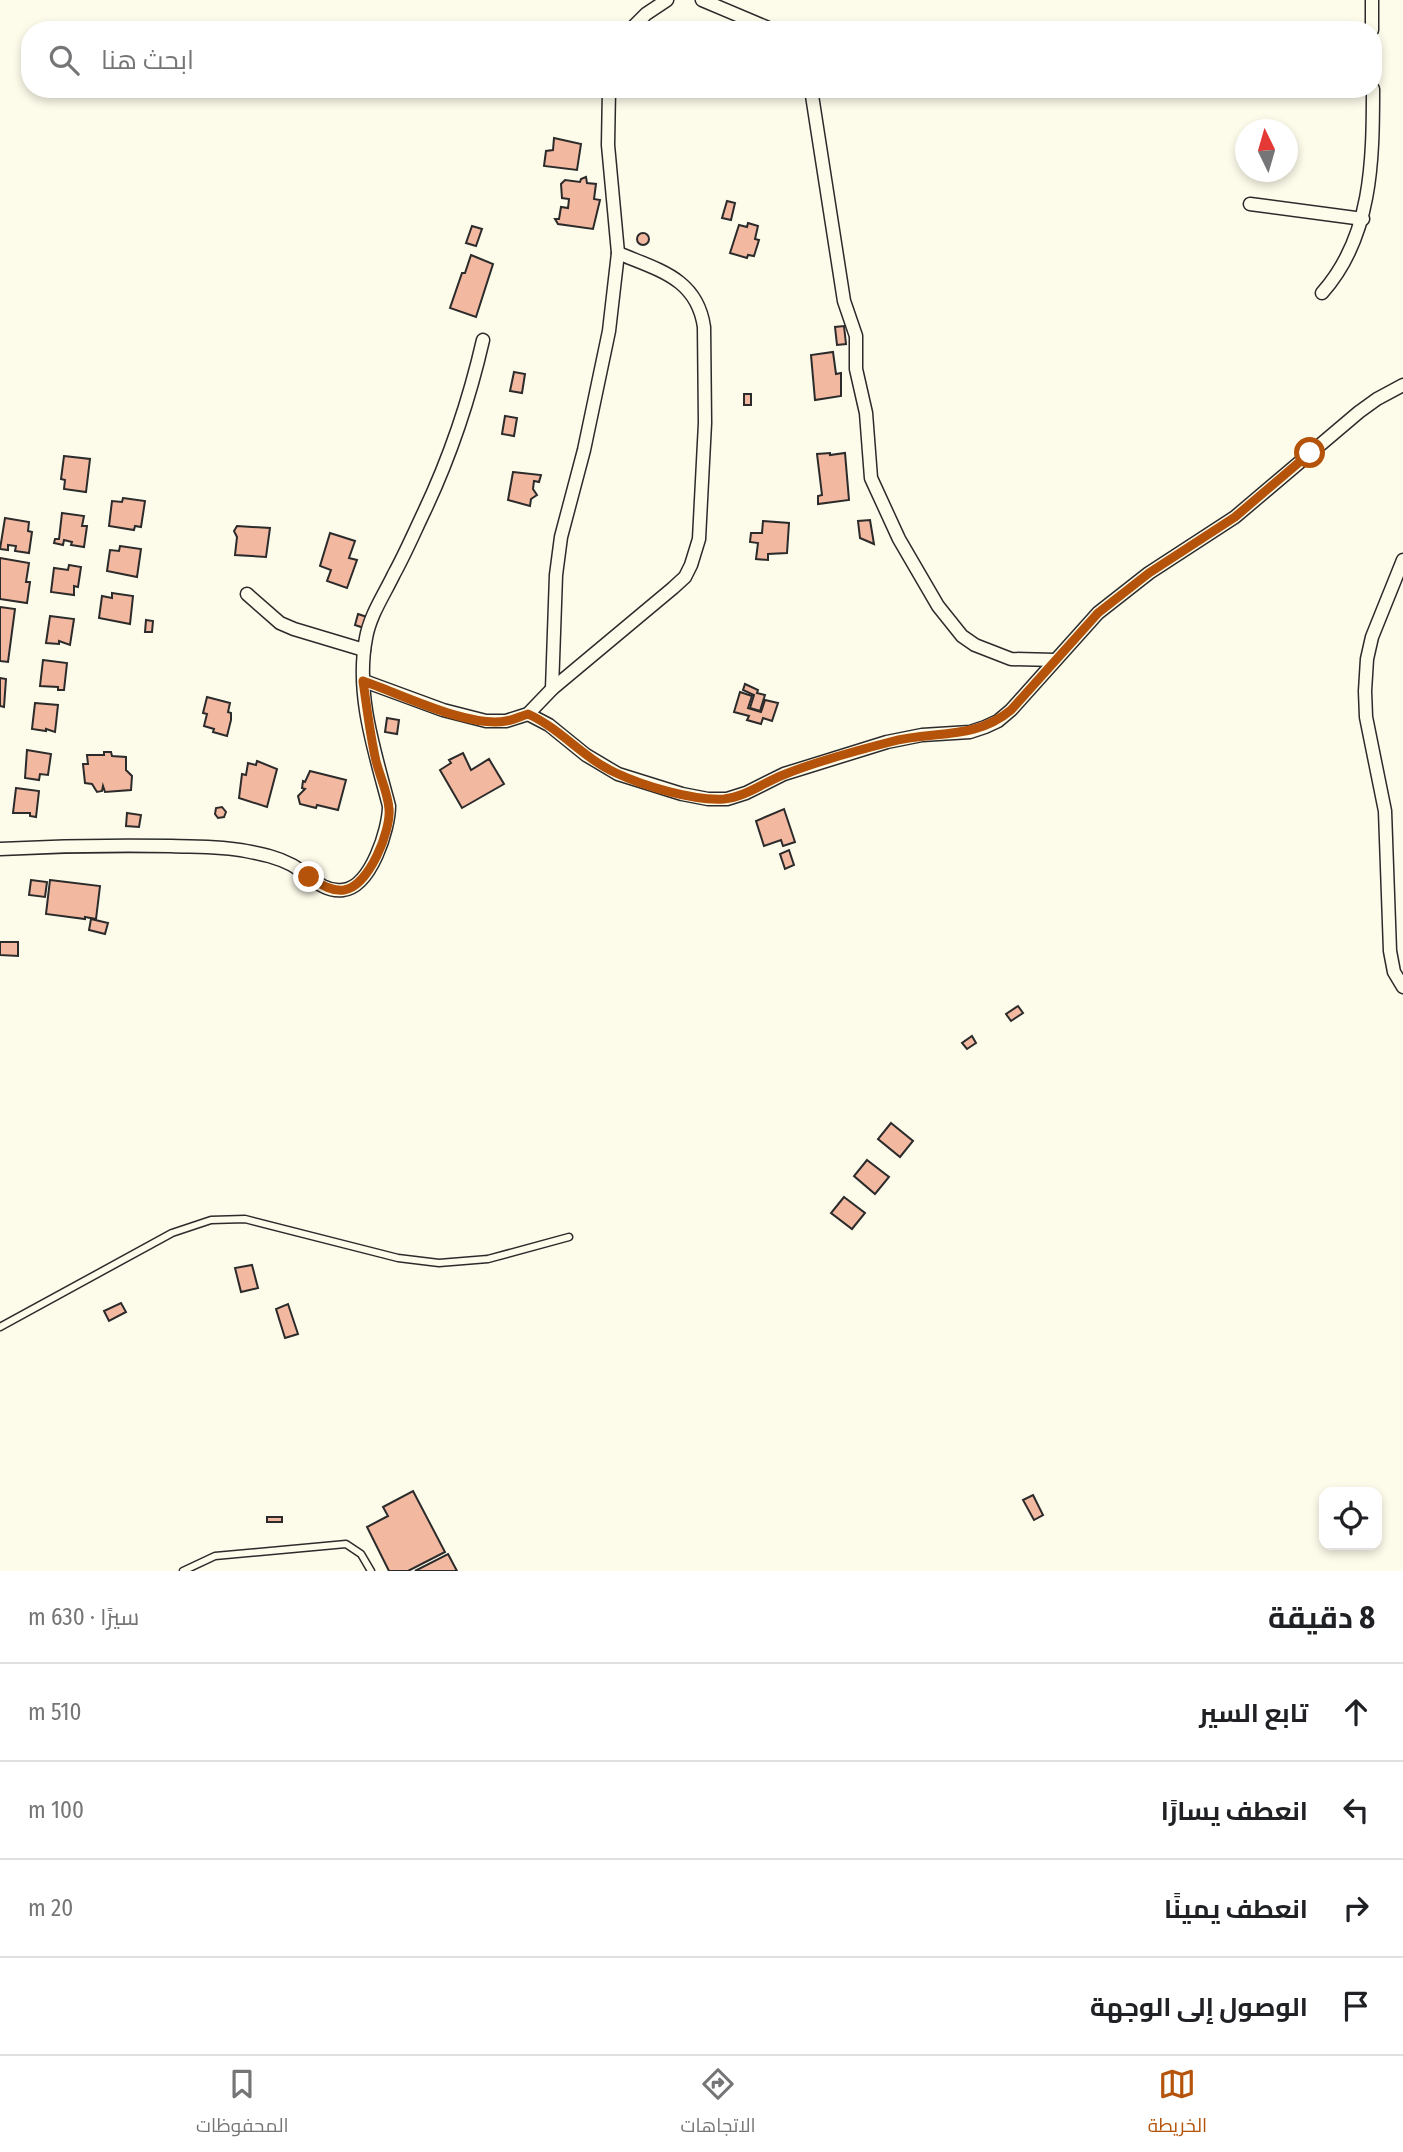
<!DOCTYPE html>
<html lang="ar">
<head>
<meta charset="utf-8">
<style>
  :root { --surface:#fff; --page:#f2f2f2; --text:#202124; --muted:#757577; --line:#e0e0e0; --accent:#b45309 }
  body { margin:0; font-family:"Fira Sans Condensed",Cairo,sans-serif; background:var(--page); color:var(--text); direction:rtl }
  .controls { position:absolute; right:21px; bottom:21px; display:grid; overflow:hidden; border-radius:14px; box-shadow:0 4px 10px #0003 }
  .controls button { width:63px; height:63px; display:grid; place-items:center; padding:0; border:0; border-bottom:2px solid var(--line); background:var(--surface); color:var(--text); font:35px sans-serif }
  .compass { position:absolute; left:1235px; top:119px; width:63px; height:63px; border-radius:50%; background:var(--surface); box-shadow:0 4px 10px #0003; rotate:355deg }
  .stop { position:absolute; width:21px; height:21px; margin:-16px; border:5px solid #b45309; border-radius:50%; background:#fff }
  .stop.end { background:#b45309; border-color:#fff; box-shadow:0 2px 7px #0008 }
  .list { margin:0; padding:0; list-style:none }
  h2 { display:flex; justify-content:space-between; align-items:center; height:91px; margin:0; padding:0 28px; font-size:30px }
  h2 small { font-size:23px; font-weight:400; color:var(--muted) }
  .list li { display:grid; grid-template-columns:46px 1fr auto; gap:21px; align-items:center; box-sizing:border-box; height:98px; padding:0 28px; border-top:2px solid var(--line) }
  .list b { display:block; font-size:26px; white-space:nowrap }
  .list em { font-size:23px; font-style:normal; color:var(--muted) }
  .icon { flex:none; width:38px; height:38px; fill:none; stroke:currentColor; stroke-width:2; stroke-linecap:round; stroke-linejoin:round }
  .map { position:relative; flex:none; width:1403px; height:1571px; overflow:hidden; direction:ltr }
  .search { position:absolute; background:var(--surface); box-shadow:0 4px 10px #0003; left:21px; right:21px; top:21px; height:77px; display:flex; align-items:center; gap:18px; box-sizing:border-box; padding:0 24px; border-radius:28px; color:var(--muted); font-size:26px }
  .sheet { height:483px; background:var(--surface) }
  nav { display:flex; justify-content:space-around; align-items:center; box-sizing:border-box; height:98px; border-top:2px solid var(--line); background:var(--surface); font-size:19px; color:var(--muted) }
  nav a { display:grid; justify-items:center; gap:4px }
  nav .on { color:var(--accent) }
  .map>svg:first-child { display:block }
  .building { fill:#f2b8a0; stroke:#2b2b2b; stroke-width:2 }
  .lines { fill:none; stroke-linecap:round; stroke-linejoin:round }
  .service-casing { stroke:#2b2b2b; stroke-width:9 }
  .minor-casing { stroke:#2b2b2b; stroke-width:15 }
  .service { stroke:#fdfbea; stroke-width:6 }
  .minor { stroke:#fdfbea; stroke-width:12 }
  .route { stroke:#b45309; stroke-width:9 }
</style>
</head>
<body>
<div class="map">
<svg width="1403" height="1571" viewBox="0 0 1403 1571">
  <rect width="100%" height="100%" fill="#fdfbea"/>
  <g class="building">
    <polygon points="554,138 581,144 577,170 544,166 546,151 553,150"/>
    <polygon points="586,177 587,183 596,184 594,199 600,200 593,229 558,224 555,219 559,219 561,207 568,208 569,199 562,198 561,184 565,180 580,182 581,179"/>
    <polygon points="727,201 735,203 731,220 722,218"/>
    <polygon points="748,223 758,226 755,239 759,240 754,256 748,255 747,258 730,253 739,225 747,227"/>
    <polygon points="472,226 482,229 476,246 466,243"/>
    <circle cx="643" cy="239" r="6"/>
    <polygon points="471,255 493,264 476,317 450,308 462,273 465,273"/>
    <polygon points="844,326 846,344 837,345 835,327"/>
    <polygon points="833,352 836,374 841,373 841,396 815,400 811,355"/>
    <polygon points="514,372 525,374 522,393 510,391"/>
    <rect x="744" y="394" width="7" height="11"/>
    <polygon points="505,416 517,418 514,436 502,434"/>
    <polygon points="830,453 830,455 845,453 849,500 818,504 818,496 822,495 817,454"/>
    <polygon points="64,456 90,459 86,492 64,489 65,480 61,479"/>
    <polygon points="513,472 541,475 539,482 534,481 533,489 537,495 531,499 530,506 508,500"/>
    <polygon points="123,498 145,501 141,527 135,526 134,530 109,526 112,501 122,502"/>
    <polygon points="62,513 84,516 82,526 87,526 84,547 71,545 72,542 64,540 63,545 54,543 55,539 59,539"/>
    <polygon points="5,518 29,522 28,531 32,532 29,553 15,551 16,546 8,545 8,550 0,549"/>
    <polygon points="870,520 874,544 860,538 858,521"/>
    <polygon points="763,521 789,523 787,553 768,554 768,560 756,559 758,543 750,542 751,533 762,533"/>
    <polygon points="237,526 270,528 266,557 235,555 237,537 234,531"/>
    <polygon points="330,533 355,541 349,558 357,560 347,588 327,581 331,570 320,566"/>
    <polygon points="120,546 141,549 137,577 107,571 110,550 119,551"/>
    <polygon points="0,558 29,563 26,582 30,582 27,603 0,599"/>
    <polygon points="69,565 81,567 78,587 74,586 74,595 51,592 54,568 68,570"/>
    <polygon points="112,593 133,596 130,624 99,618 102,596 112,598"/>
    <polygon points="0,607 15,609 8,662 0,661"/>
    <polygon points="358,614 370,618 367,629 355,625"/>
    <polygon points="50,616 74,619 70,645 59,641 59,644 46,643"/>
    <polygon points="146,620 153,621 152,632 145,632"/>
    <polygon points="43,660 67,663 64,690 58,690 58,687 40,686"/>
    <polygon points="0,678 6,679 4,707 0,706"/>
    <polygon points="745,684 758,690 757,693 765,695 760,711 750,708 754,695 743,690"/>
    <polygon points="740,692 752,696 748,708 761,712 765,700 778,703 772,721 763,718 761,724 747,720 749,716 734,712"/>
    <polygon points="207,697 230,703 228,712 231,713 231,720 227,736 213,732 214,729 204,726 207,714 203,713"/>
    <polygon points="35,703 58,705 55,732 46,729 46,731 32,729"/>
    <polygon points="387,718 399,720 397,734 385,732"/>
    <polygon points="27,750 51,754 48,775 40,774 39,780 25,778"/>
    <polygon points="104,752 111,752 112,756 126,757 126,770 132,776 131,790 105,792 103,786 102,791 97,792 92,784 85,783 83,764 88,764 87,755 104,755"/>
    <polygon points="463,753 471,770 489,759 504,784 462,808 440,770 451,763 449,760"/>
    <polygon points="257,761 277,769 267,807 239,798 242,774 246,775 248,763 256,765"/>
    <polygon points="310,771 346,780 338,810 317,805 316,808 300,804 298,796 305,789 302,788 303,781 305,782"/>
    <polygon points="16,788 39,791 36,817 30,816 30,813 13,813"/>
    <polygon points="222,807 226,812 224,817 218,818 215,814 216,808"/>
    <polygon points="784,809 795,842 783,846 781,840 764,846 756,821"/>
    <polygon points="127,813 141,815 139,827 126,826"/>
    <polygon points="789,850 794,865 785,869 780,854"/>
    <polygon points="31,880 47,882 45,897 29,895"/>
    <polygon points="50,880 100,886 96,919 85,917 85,919 46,914"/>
    <polygon points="91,919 108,923 105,934 89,930"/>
    <polygon points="0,942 18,942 18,956 0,955"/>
    <polygon points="1018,1006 1023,1013 1011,1021 1006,1014"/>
    <polygon points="972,1036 976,1043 967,1049 962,1043"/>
    <polygon points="891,1123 913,1141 900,1157 878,1139"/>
    <polygon points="867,1160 889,1177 875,1194 854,1176"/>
    <polygon points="844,1197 865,1213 852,1229 831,1213"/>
    <polygon points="252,1265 258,1288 241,1292 235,1268"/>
    <polygon points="121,1303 126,1312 109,1321 104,1311"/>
    <polygon points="288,1304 298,1334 285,1338 276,1309"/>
    <polygon points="413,1491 445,1552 408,1571 389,1571 367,1527 388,1516 383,1507"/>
    <polygon points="1033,1495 1043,1515 1034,1520 1023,1500"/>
    <rect x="267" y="1517" width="15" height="5"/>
    <polygon points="448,1554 457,1571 415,1571"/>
  </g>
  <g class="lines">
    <defs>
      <g id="service">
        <polyline points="0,1327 172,1233 211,1220 245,1219 398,1258 439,1263 488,1259 569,1237"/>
        <polyline points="183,1571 215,1556 346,1544 361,1554 371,1571"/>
      </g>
      <g id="minor">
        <polyline points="702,0 773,30"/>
        <polyline points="1372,0 1372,30"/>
        <polyline points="630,30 646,14 667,0"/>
        <polyline points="811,89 844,301 856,336 856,369 866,413 871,478 899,539 938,606 962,636 975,645 1011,659 1055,660"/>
        <polyline points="1250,204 1363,219"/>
        <path d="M1322 293C1372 237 1373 161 1373 89"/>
        <polyline points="1403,560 1372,637 1367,659 1365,691 1366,717 1385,811 1390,951 1394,972 1403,987"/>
        <polyline points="247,594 280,623 294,629 364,650"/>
        <path d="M364 681 443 710 486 721H506L528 714 552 689 673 588 685 577 691 565 699 539 705 423 704 327C697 278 658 270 618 253"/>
        <polyline points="552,689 556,575 561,537 584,450 609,331 618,253 608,145 609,89"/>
        <polyline points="528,714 549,725 586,755 618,774 682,794 708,799 727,799 746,793 784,774 887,742 922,735 970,732 985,727 998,721 1011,710 1098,613 1149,573 1235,517 1359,412 1377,399 1403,385"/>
        <path d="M0 849C57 846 114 845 171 846 196 847 221 846 246 851 262 854 277 857 292 865 308 874 323 893 343 890 371 887 389 829 389 806 375 752 355 694 366 638 370 615 384 595 394 574 405 554 414 533 424 512 451 455 469 401 483 340"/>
      </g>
    </defs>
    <use href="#service" class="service-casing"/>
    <use href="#minor" class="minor-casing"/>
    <use href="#service" class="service"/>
    <use href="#minor" class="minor"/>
  </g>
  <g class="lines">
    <path class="route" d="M309 877C319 883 331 892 344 890 369 886 391 831 389 809 388 793 380 777 376 761 370 735 367 708 363 681 401 694 468 728 506 721 514 720 521 716 528 714 561 729 583 758 616 773 644 786 693 801 724 799 745 797 763 783 783 775 817 761 855 751 890 742 933 730 974 741 1011 710L1098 613 1149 573 1235 517 1310 453"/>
  </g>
</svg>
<div class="controls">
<button><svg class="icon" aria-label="locate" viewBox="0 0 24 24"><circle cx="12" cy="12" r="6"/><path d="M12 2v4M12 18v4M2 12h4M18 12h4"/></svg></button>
</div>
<svg class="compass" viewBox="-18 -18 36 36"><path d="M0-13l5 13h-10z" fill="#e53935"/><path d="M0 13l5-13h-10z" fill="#757577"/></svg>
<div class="stop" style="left:1310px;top:453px"></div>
<div class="stop end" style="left:309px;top:877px"></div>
<div class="search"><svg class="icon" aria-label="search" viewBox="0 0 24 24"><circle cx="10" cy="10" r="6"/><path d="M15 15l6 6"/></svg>ابحث هنا</div>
</div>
<section class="sheet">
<h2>8 دقيقة<small>سيرًا · 630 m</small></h2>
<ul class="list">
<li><svg class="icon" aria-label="ahead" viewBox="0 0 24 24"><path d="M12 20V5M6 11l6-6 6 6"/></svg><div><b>تابع السير</b></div><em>510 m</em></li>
<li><svg class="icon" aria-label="left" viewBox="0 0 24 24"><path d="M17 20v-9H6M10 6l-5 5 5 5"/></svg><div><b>انعطف يسارًا</b></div><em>100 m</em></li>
<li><svg class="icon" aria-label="right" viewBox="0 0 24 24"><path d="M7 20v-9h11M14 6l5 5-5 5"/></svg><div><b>انعطف يمينًا</b></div><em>20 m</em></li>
<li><svg class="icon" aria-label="arrive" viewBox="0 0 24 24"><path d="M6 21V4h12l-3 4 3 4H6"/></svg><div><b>الوصول إلى الوجهة</b></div></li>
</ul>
</section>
<nav>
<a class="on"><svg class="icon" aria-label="map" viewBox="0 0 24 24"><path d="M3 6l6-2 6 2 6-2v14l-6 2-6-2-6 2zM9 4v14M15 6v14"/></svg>الخريطة</a>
<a><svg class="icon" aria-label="directions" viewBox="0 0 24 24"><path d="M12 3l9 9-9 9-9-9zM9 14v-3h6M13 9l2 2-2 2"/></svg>الاتجاهات</a>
<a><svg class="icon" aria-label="saved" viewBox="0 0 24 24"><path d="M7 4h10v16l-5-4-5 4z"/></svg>المحفوظات</a>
</nav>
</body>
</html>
